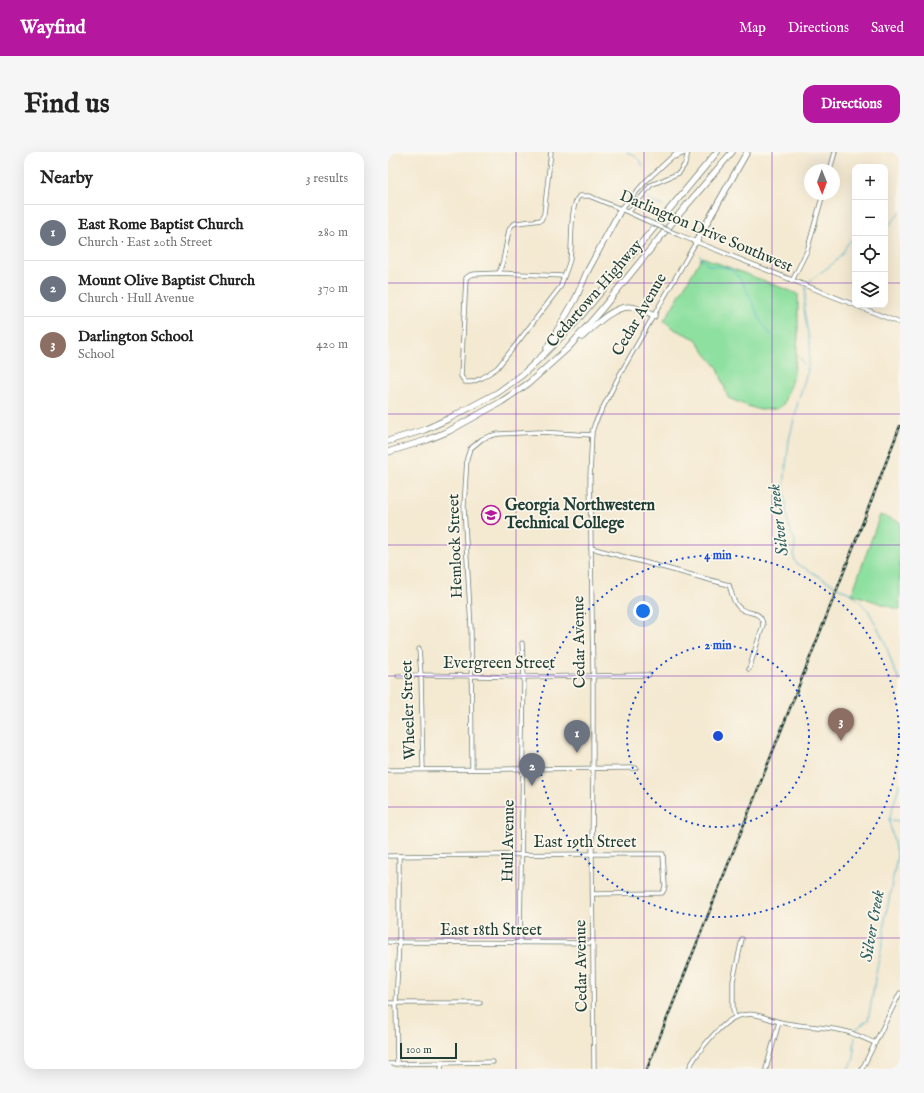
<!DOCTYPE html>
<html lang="en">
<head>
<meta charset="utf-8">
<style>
  :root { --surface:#fff; --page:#f6f6f6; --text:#222; --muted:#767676; --line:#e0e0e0; --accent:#b5179e }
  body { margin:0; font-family:"IM FELL English",serif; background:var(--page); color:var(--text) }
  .controls { position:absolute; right:12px; top:12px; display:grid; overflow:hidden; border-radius:8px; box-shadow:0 4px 16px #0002 }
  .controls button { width:36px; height:36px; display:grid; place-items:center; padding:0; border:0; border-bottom:1px solid var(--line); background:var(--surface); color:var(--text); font:20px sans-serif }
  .compass { position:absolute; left:416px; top:12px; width:36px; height:36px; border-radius:50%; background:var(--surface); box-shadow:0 4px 16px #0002; rotate:179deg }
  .scale { position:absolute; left:12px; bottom:10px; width:57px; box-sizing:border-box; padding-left:4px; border:2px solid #1f3d34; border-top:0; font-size:11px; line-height:14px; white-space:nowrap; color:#1f3d34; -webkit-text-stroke:3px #fbf7ec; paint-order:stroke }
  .you { position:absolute; left:255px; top:459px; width:14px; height:14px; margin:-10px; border:3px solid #fff; border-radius:50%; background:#1a73e8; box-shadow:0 0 0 6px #1a73e833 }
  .badge { display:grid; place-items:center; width:26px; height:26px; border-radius:50%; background:var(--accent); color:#fff; font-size:13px; font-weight:700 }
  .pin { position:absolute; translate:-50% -33px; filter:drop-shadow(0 1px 2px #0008) }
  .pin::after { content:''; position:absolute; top:21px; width:14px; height:12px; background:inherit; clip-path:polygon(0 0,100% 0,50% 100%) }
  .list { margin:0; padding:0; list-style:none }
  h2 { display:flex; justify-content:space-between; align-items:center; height:52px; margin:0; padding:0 16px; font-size:17px }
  h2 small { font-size:13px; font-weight:400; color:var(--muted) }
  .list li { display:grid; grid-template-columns:26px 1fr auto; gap:12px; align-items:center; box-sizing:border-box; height:56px; padding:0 16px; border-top:1px solid var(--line) }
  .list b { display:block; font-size:15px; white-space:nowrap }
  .list p { margin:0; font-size:13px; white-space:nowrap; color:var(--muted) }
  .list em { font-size:13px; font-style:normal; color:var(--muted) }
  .icon { flex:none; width:22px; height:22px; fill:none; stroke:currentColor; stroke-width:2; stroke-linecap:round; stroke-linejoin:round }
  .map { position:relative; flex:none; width:512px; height:917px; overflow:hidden; border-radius:12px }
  header { display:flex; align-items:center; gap:24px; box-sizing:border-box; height:56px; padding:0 20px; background:var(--accent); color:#fff }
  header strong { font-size:19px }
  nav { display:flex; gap:22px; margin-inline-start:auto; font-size:14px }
  .intro { display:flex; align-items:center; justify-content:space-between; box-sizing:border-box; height:96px; padding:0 24px }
  h1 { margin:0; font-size:28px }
  .button { padding:10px 18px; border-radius:12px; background:var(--accent); color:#fff; font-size:14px; font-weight:700 }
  main { display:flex; gap:24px; padding:0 24px }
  aside { flex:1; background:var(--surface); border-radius:12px; box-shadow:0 4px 16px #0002 }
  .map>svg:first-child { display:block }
  .green { fill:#8ee0a0; stroke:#568e6a }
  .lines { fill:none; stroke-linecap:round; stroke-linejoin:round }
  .stream { stroke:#4db1cc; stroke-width:1 }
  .minor-casing { stroke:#6a796b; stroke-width:5 }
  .highway-casing { stroke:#6a796b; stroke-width:7 }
  .minor { stroke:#fff; stroke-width:3.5 }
  .highway { stroke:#fff; stroke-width:5.5 }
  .rail-casing { stroke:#1f3d34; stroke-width:2.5 }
  .rail { stroke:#fbf7ec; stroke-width:1; stroke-dasharray:3; stroke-linecap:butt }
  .minor-bridge-casing { stroke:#6a796b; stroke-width:5; stroke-linecap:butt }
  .minor-bridge { stroke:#fff; stroke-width:3.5 }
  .grid { fill:none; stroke:#7b2cbf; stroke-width:1; stroke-opacity:0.55 }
  .ring { fill:none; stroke:#1d4ed8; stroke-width:2; stroke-dasharray:2 4 }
  .labels { text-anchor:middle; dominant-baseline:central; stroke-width:3.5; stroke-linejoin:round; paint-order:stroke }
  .street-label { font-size:16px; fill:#1f3d34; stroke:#fbf7ec }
  .poi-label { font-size:16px; font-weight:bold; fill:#1f3d34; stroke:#fbf7ec; text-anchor:start }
  .water-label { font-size:17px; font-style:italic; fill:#2d6062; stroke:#fbf7ec }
  .centre { fill:#1d4ed8; stroke:#fbf7ec; stroke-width:2 }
  .ring-label { font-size:12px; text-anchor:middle; font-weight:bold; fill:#1d4ed8; stroke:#fbf7ec; stroke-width:3.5; stroke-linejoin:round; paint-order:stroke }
</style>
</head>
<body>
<header>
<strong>Wayfind</strong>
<nav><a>Map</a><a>Directions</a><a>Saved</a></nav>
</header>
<div class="intro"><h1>Find us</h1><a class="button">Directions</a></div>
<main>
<aside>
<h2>Nearby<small>3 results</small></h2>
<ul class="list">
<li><span class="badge" style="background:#6b7280">1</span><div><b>East Rome Baptist Church</b><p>Church · East 20th Street</p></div><em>280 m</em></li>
<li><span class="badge" style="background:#6b7280">2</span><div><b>Mount Olive Baptist Church</b><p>Church · Hull Avenue</p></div><em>370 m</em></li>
<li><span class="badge" style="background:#8d6e63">3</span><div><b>Darlington School</b><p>School</p></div><em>420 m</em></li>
</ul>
</aside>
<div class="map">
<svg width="512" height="917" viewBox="0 0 512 917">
  <rect width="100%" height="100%" fill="#fbf7ec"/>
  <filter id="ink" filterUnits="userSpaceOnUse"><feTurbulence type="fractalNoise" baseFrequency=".025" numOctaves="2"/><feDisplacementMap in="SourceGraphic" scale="8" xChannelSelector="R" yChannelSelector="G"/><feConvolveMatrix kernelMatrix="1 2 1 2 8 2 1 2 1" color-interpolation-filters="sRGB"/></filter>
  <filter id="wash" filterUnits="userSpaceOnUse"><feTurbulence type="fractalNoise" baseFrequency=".012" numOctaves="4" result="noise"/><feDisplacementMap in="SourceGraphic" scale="16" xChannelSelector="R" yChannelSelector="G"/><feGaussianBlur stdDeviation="0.9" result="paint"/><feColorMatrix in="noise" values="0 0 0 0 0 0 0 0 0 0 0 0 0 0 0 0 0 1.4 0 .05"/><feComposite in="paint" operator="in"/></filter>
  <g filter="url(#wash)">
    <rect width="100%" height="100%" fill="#f4e9d1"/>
    <g class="green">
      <polygon points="314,105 410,142 410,186 406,222 395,253 389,257 372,258 357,253 340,246 330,216 318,202 308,187 288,178 276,169"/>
      <polygon points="492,363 512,370 512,458 464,442"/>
    </g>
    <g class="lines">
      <g class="stream">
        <path d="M239 0C247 3 251 7 255 14"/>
        <polyline points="260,46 262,49 275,54"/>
        <polyline points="294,70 301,77"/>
        <polyline points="497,77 502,73 512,60"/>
        <path d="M312 103C320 122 334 109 346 120 363 136 367 168 384 184"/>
        <path d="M419 132C429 121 444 115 453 103 459 95 458 90 467 86"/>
        <polyline points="418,135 416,157 422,194 420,218 410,249 408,260 401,288 396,333 399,366 403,381 407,389 406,407 408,411 412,414 417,416 420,418 453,437 464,442 480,458 497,490 505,515 512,529"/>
        <polyline points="412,205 419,218"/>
        <polyline points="503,668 512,669"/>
        <polyline points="468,881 469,876 480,868 485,841 488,820 496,784 497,768 509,705 501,668 512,631"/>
        <polyline points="460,917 466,907 466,892 467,885"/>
      </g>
    </g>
  </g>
  <g filter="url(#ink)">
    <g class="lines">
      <defs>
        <g id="minor">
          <polyline points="442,18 447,0"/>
          <polyline points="233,57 258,29 287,2"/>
          <polyline points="241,60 263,33 291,21 297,12 300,0"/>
          <polyline points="291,83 512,171"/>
          <polyline points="111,121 115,109 121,78 124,73 128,71 146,69 153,68 156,62 163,0"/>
          <path d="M175 124 111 121 87 122 82 123 78 126 73 224 77 230H84L94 226 109 216 126 195 173 134C175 125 180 116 182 107 185 91 181 56 191 44H201L233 57 257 68"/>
          <polyline points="404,129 419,99 435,42"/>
          <path d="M203 396 341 433C344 441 345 452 353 457 362 463 373 458 375 473L361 517"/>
          <polyline points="31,497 33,523 35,617"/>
          <polyline points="10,524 33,523 136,525 261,523"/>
          <polyline points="84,617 83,476 76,355 79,306 82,297 94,287 102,284 110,282 151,280 204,283"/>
          <polyline points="0,618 248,616"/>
          <polyline points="0,704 204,702 275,702 277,734 276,738 274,741 205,742"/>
          <polyline points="0,790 205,791"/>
          <polyline points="132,791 136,525 134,491"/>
          <polyline points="0,851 92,851"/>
          <polyline points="347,865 345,857 345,829 354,787"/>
          <polyline points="0,912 105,910"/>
          <polyline points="9,912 8,851 11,790 11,704"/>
          <polyline points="53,917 54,910"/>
          <polyline points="206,917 204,702 205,616 205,524 202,325 204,280 207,271 232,222 308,90"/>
          <path d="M301 917C307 902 333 871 348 865 365 858 376 866 392 870 413 875 435 874 456 879 466 881 477 887 487 891"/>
          <polyline points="378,917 391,870"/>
          <polyline points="474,917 512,841"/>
        </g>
        <g id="highway">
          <polyline points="286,4 297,0"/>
          <polyline points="308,90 359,0"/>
          <path d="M194 185C205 175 225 154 242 155 249 155 259 161 266 164"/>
          <polyline points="159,196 188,146 199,120 233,57"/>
          <polyline points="0,289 36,278 60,267 109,241 134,223 153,205 187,171 329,0"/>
          <polyline points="0,300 39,288 61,279 113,250 141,231 181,195 213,158 287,67 344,0"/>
        </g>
      </defs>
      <use href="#minor" class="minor-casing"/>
      <use href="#highway" class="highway-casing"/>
      <use href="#minor" class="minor"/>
      <use href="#highway" class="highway"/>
      <defs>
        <polyline id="rail" points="259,917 448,440 512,274"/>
      </defs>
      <use href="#rail" class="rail-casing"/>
      <use href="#rail" class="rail"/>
      <defs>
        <polyline id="minor-bridge" points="257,68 291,83"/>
      </defs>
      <use href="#minor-bridge" class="minor-bridge-casing"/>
      <use href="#minor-bridge" class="minor-bridge"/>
    </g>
  </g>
  <path class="grid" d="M128 0V917M256 0V917M384 0V917M0 131H467M497 131H512M0 262H512M0 393H512M0 524H512M0 655H512M0 786H512"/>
  <g class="ring">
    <circle cx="330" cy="584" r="91"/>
    <circle cx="330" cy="584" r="181"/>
  </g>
  <defs>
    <symbol id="university-ring" viewBox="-11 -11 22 22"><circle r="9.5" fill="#fbf7ec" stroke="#b5179e" stroke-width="1.5"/><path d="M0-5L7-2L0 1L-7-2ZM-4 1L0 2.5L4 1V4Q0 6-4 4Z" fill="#b5179e"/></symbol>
  </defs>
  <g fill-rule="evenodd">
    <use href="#university-ring" x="92" y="352" width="22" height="22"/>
  </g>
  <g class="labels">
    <g class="street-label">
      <text transform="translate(318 80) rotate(23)">Darlington Drive Southwest</text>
      <text transform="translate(207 142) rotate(-49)">Cedartown Highway</text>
      <text transform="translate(252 163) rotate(-60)">Cedar Avenue</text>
      <text transform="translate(68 394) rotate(-92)">Hemlock Street</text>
      <text transform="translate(192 490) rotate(-91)">Cedar Avenue</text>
      <text x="111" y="512">Evergreen Street</text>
      <text transform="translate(21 558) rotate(-92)">Wheeler Street</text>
      <text transform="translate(121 689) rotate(-89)">Hull Avenue</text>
      <text x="197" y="691">East 19th Street</text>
      <text x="103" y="779">East 18th Street</text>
      <text transform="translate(194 814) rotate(-91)">Cedar Avenue</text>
    </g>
    <g class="poi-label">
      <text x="117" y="354">Georgia Northwestern<tspan x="117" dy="18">Technical College</tspan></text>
    </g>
    <g class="water-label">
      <text transform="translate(391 368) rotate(-97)">Silver Creek</text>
      <text transform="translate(485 774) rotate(-80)">Silver Creek</text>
    </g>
  </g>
  <circle cx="330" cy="584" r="6" class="centre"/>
  <g class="ring-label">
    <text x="330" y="407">4 min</text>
    <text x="330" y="497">2 min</text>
  </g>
</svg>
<div class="controls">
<button>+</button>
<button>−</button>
<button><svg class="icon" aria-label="locate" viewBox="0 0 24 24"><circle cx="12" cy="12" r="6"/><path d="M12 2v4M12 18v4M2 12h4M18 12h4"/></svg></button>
<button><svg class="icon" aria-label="layers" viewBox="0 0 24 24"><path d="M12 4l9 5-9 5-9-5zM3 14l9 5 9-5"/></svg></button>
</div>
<svg class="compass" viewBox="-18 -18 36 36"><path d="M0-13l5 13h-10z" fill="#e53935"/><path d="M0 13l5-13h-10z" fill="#767676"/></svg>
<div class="scale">100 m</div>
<div class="you"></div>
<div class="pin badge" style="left:189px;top:601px;background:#6b7280">1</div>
<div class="pin badge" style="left:144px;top:634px;background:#6b7280">2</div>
<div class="pin badge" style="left:453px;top:589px;background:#8d6e63">3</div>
</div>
</main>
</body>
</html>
